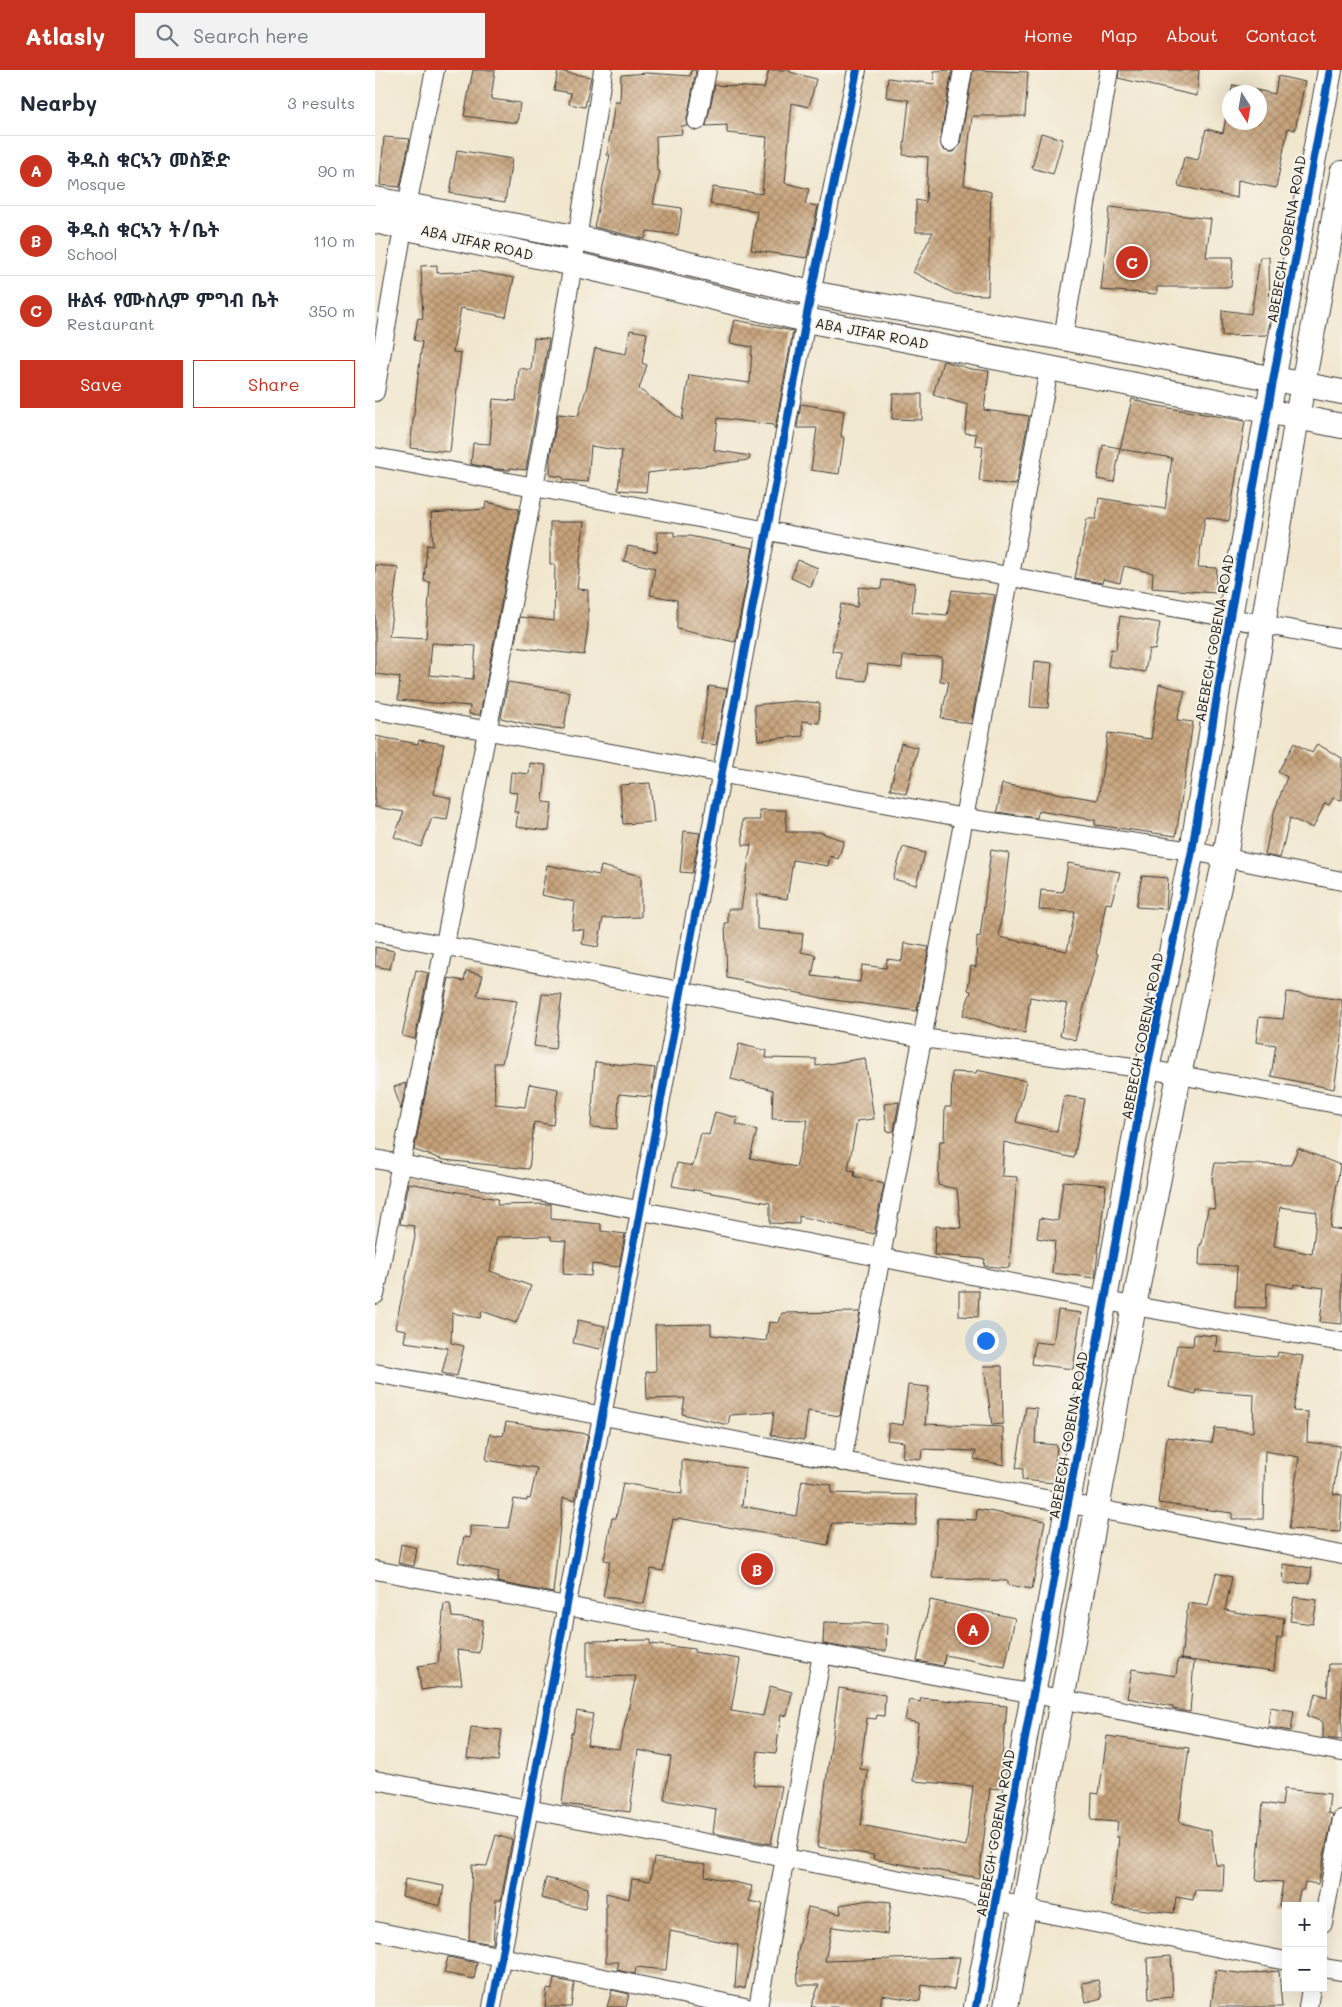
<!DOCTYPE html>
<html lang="en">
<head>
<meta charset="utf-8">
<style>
  :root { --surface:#fff; --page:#f2f2f3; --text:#1f2937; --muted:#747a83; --line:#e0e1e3; --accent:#c8321e }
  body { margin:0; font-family:Mali,"Noto Sans Ethiopic",sans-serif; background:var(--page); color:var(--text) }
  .controls { position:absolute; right:15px; bottom:15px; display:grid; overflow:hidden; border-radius:0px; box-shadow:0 5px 20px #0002 }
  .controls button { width:45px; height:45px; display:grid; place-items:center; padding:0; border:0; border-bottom:1px solid var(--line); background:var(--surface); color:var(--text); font:25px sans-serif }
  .compass { position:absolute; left:847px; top:15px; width:45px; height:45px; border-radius:50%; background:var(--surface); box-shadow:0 5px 20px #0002; rotate:169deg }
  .you { position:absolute; left:610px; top:1270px; width:18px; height:18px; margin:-12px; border:4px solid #fff; border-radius:50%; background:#1a73e8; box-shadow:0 0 0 8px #1a73e833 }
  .badge { display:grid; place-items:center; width:32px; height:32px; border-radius:50%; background:var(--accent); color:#fff; font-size:16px; font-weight:700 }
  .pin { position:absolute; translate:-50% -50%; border:2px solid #fff; box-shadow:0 1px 5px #0006 }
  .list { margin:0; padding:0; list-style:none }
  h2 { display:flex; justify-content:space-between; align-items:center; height:65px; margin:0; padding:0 20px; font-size:21px }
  h2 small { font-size:16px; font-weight:400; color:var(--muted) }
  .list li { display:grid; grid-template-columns:32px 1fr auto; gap:15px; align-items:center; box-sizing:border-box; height:70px; padding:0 20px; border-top:1px solid var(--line) }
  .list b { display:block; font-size:19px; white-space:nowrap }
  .list p { margin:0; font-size:16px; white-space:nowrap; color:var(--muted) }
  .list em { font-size:16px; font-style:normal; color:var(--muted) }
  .actions { display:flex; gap:10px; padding:15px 20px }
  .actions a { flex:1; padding:11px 0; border:1px solid var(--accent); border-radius:0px; text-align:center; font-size:18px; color:var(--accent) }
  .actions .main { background:var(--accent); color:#fff }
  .icon { flex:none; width:28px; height:28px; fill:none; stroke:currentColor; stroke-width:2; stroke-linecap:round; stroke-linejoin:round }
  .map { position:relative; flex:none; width:967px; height:1937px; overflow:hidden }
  header { display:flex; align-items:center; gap:30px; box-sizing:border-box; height:70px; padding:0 25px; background:var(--accent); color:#fff }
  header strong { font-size:24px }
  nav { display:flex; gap:28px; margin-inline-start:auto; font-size:18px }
  .search { width:350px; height:45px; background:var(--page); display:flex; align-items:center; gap:12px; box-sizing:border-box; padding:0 18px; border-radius:0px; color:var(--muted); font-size:19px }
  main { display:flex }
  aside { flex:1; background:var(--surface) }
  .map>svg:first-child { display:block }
  .building { fill:url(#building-cross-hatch); fill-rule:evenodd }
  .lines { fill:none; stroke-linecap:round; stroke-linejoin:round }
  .street-casing { stroke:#3c3a37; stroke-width:20 }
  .secondary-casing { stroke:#3c3a37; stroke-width:26 }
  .street { stroke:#fff; stroke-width:18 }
  .secondary { stroke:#fff; stroke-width:24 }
  .cycleway-casing { stroke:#f7f3e8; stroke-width:11 }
  .cycleway { stroke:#0057b8; stroke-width:8 }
  .labels { text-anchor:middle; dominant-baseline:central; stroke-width:4; stroke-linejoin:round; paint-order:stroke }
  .street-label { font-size:14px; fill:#1c1c1c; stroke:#f7f3e8 }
</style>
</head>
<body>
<header>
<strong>Atlasly</strong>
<div class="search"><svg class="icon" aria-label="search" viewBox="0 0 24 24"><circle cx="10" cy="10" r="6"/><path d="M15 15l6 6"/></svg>Search here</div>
<nav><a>Home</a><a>Map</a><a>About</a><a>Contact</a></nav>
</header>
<main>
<aside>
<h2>Nearby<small>3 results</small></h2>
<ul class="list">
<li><span class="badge">A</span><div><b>ቅዱስ ቁርኣን መስጅድ</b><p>Mosque</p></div><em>90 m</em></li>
<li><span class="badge">B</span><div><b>ቅዱስ ቁርኣን ት/ቤት</b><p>School</p></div><em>110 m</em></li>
<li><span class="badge">C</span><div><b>ዙልፋ የሙስሊም ምግብ ቤት</b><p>Restaurant</p></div><em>350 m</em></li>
</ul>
<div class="actions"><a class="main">Save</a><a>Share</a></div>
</aside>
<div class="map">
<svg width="967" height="1937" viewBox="0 0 967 1937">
  <defs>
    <pattern id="building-cross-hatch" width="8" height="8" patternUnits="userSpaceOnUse" patternTransform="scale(1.25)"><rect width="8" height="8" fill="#c7a37b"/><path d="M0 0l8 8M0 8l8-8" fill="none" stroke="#a18464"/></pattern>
  </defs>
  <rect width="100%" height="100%" fill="#f7f3e8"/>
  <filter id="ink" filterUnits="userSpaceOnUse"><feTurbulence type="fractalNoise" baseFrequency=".02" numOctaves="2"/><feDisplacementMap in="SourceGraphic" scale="10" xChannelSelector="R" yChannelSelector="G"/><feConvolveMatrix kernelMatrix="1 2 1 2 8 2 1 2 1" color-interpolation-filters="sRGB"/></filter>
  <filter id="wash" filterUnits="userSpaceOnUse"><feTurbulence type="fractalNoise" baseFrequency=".0096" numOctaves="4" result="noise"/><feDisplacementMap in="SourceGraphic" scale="20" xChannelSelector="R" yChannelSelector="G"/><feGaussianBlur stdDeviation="1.12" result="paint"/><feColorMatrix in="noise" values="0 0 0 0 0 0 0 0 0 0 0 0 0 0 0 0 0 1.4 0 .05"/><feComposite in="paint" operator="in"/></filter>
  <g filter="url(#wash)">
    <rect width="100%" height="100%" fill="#f1e7cf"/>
    <g id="blocks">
      <g class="building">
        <polygon points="98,0 120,0 116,29 145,33 142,53 89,46"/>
        <polygon points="316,0 321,0 312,49 313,56 306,56 307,64 281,66 282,101 285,101 278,134 307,138 303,165 272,161 270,169 219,157 235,85 232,85 240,32 245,32 246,5 272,3 315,6"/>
        <polygon points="394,0 415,0 415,2 441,9 434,37 417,33 410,113 434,119 430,134 443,136 432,188 376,180 382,141 335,134 338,117 387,124 392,67 352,63 352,55 331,56 340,15 389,18"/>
        <polygon points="577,0 565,71 568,80 574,82 579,82 585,74 598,0 653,2 650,46 597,46 589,115 616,122 613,225 580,224 538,202 558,162 541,162 541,130 551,132 553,87 528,85 534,30 511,27 513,8 560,14 558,1"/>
        <polygon points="744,0 824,0 822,26 743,8"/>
        <polygon points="183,1 216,7 210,37 194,34 196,23 179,20"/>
        <polygon points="903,6 930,12 920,60 913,58 901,118 863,110 862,128 803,116 809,87 823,90 831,59 848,63 854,30 854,52 884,52 884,22 856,22 858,15 900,24"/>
        <polygon points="666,63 688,69 678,104 657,98"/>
        <polygon points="9,67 35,69 25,117 5,115"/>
        <polygon points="82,80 137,89 130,132 75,123"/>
        <polygon points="735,137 836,149 831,187 858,187 856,217 782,217 782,224 726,220"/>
        <polygon points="885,187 894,187 895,253 892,265 847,266 847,240 876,244"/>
        <polygon points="62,195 62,203 101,201 139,208 131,247 86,238 78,282 86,283 75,382 35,378 47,272 39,270 43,248 48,249 46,196"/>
        <polygon points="360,250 418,261 400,359 398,355 343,348 339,380 375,386 374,390 273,403 271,422 243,420 247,381 216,376 213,412 188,410 188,407 175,405 175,387 183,344 203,346 212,316 220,278 251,284 255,260 272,263 267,293 272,295 264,319 307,350 314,305 375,313 377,277 355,273"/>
        <polygon points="159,268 174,269 151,400 135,398 135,400 120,399 96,394 98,373 115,374 118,329 141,331 144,298 156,300"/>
        <polygon points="568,291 596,299 614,301 609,340 654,346 641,415 604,411 608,376 600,375 601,364 590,363 593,335 558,325"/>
        <polygon points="518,324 547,324 547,350 517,349"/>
        <polygon points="757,329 777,335 870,351 854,451 830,447 823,497 842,498 840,523 777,518 778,503 749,496 745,513 728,509 727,513 700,508 712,449 721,449 724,428 790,439 797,388 745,379"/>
        <polygon points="426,334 469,341 466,366 469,368 464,404 436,400 442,358 422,358"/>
        <polygon points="728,375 745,378 739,412 722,409"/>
        <path d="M111 432 144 439 105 645 94 644 95 636 23 630 25 607 0 604V495L23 497 14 566 51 568 55 512 49 511 52 475 58 476 56 443 110 439ZM57 573 101 576 98 609 54 605Z"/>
        <polygon points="175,452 209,452 202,519 213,520 213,557 209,585 139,577 145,547 179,551 180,494 175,494"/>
        <polygon points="283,462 299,462 299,466 314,466 378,478 360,572 302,559 302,530 275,525 280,498 249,491 253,476 282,482"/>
        <polygon points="423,490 443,498 436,517 416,508"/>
        <polygon points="507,510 540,513 537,542 572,545 577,520 620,525 596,654 566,648 574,612 565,611 567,587 528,586 527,598 493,594 491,611 463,608 466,582 457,581 466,534 482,537 484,517 506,519"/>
        <polygon points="745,546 785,553 780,580 774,579 770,602 733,596 736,579 741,580"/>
        <polygon points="659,591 677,593 673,638 655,637"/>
        <polygon points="133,612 195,622 189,659 159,656 126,648"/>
        <polygon points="784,614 810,621 802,650 818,652 801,766 720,755 720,750 663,741 662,748 622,742 627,714 723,730 733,663 776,669"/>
        <polygon points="334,616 352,619 341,675 325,672"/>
        <polygon points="420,631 445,633 444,653 427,651 428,666 383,670 379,635"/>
        <polygon points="0,666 43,674 44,670 69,674 59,724 76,728 72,750 57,748 46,777 19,767 29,742 0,737"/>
        <polygon points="526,673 543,678 531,724 515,719"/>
        <polygon points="919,673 937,683 942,674 967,688 967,730 958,728 954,735 950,733 938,758 915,748 905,788 890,785 899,742 912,707 903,702"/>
        <polygon points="155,693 171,695 168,732 177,733 174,761 141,757 143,742 139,742 142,723 134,722 136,702 154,704"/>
        <polygon points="275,713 279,752 248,754 245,715"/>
        <polygon points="384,740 411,740 411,762 444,762 469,771 463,789 455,786 453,796 418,790 412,829 382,824 382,859 428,864 426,882 441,885 437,906 485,912 487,895 511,898 512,889 527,891 529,873 554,877 542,941 452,929 352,908 350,853 353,853 353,839 366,839 376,775 368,775 367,750 385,750"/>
        <polygon points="309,761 325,763 317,803 305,802"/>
        <polygon points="528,777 550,783 541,815 518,809"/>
        <polygon points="616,780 634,783 624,867 692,881 700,842 664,840 666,820 688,822 693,793 745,802 736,834 731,833 721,884 723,885 700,970 685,965 693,934 655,927 650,963 638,961 588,945 596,921 593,920 596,896 601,897 602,866 605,867"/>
        <polygon points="172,795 224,805 226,796 266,806 266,847 228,848 223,877 207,874 209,860 197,859 200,832 166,825"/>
        <polygon points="767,806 793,808 791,839 761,837"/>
        <polygon points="0,877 19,881 15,899 0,896"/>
        <polygon points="41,900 53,903 40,969 27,966"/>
        <polygon points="91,901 108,905 102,926 142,931 127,993 119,993 120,1034 150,1037 154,1014 183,1019 178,1055 159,1052 154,1099 69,1090 39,1080 74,908 89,911"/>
        <polygon points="912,922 967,930 967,967 959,1019 896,1006 901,975 881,972 884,947 908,949"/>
        <polygon points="167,924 187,925 180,979 159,976"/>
        <polygon points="364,974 392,981 391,988 441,989 441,996 490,988 499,1049 482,1051 473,1100 480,1101 479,1106 509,1114 499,1164 424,1146 424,1154 395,1153 395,1133 297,1116 302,1093 318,1096 326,1063 334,1065 340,1042 363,1048 361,1054 382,1060 375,1088 421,1097 433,1050 397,1049 398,1020 356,1009"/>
        <polygon points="220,992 280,998 276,1027 244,1024 242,1059 216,1057"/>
        <polygon points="602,1000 651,1011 641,1052 682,1062 689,1026 710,1029 699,1088 629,1072 627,1106 642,1107 634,1198 609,1196 610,1189 559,1185 561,1156 586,1158 582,1119 563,1115 565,1071 569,1071 570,1037 576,1037 577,1002 601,1003"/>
        <polygon points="31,1013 26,1040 19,1017"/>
        <polygon points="524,1032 519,1061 512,1062 509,1034"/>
        <path d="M923 1078 965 1095 955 1158 967 1160V1254L945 1252 949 1218 919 1214 918 1218 892 1213 891 1238 860 1237 862 1196 824 1195 825 1174H827L833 1138 840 1139 837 1108 840 1093 916 1095ZM905 1137 942 1142 937 1184 899 1176Z"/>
        <polygon points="688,1111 731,1115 720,1208 677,1203 680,1171 662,1168 665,1148 683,1151"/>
        <polygon points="33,1113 123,1129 122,1135 176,1134 176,1149 226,1154 226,1161 250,1164 244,1197 217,1194 216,1206 188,1204 191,1171 176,1170 176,1166 122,1167 115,1201 156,1216 141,1253 107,1241 105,1248 77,1243 76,1273 89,1276 82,1306 67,1303 73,1278 29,1272 31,1260 20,1258 40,1167 39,1156 25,1154"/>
        <polygon points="584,1221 604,1221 603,1247 584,1246"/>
        <polygon points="683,1240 706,1243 698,1299 657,1294 660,1272 678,1274"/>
        <polygon points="485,1242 465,1346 433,1341 429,1370 396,1365 399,1342 355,1345 353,1355 307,1344 310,1328 272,1329 271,1302 281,1301 280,1255 336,1254 336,1265 391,1271 394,1252 404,1253 407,1243"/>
        <polygon points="203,1250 230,1256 225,1279 198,1273"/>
        <polygon points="819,1264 842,1266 840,1282 902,1287 903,1282 928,1286 918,1341 933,1342 932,1372 965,1376 958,1424 967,1425 965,1462 914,1459 924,1387 890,1381 888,1449 857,1449 857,1443 783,1433 792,1367 837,1373 840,1358 878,1362 879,1324 821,1320 820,1324 794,1317 802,1275 818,1276"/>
        <polygon points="609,1296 627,1296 628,1354 617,1355"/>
        <polygon points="533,1315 554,1317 550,1354 628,1357 629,1395 599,1389 601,1381 547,1379 546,1389 527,1387 529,1372 512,1370 514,1353 528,1355"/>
        <polygon points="651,1337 662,1338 660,1373 682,1375 679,1413 647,1410 648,1399 641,1398"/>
        <polygon points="131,1352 213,1364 200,1430 188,1428 178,1523 122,1512 124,1502 83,1492 89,1467 95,1468 95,1456 133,1458 139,1429 152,1431 152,1428 155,1429 162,1398 111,1390 115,1364 128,1366"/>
        <polygon points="307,1390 371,1398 367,1436 421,1446 427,1410 457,1415 456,1423 542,1425 541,1455 457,1453 453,1475 303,1448 302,1450 298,1449 288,1501 276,1499 269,1534 228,1526 235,1491 229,1490 237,1448 241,1448 248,1413 307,1424"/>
        <polygon points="602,1439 670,1451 657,1519 633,1515 633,1511 557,1508 563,1448 601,1450"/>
        <polygon points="26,1474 42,1478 39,1496 23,1493"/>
        <polygon points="908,1494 937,1498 935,1513 909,1514"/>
        <polygon points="841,1503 857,1507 850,1540 880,1546 909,1548 907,1568 902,1568 899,1601 806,1589 813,1533 833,1536"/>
        <polygon points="919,1527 942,1530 938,1554 915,1551"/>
        <polygon points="555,1530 640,1548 630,1597 570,1585 568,1596 542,1591"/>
        <polygon points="69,1534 75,1534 77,1547 108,1550 104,1583 82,1580 87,1614 46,1620 43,1596 63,1593"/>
        <polygon points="449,1552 512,1554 511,1581 485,1580 448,1574"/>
        <polygon points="275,1570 275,1574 320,1579 319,1582 365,1589 356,1641 388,1646 395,1616 417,1622 412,1646 406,1644 401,1683 383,1681 378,1715 407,1716 396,1774 338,1763 341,1739 289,1730 296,1687 263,1680 255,1742 187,1734 196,1663 198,1663 202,1641 218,1644 212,1675 244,1679 261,1606 212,1607 212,1571"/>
        <polygon points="803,1589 819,1591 815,1642 798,1639 798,1636 752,1628 757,1599 801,1606"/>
        <polygon points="954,1594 967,1594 967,1670 948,1668 948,1652 932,1646 941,1623 952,1627"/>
        <polygon points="464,1618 510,1625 509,1646 502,1645 501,1649 492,1648 485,1699 493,1700 486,1755 591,1776 598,1716 538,1711 543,1653 530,1650 534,1630 545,1632 546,1628 632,1636 624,1719 615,1718 604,1808 498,1789 499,1785 442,1777"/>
        <polygon points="895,1637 919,1641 916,1661 893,1657"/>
        <polygon points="96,1657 127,1660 123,1691 92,1688"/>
        <polygon points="732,1666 814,1678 804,1752 836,1761 841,1795 849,1795 848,1821 820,1820 818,1830 801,1827 799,1843 737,1836 744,1767 741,1767 743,1752 716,1750 717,1723 724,1724"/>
        <polygon points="909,1719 955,1724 953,1743 958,1744 943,1814 930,1812 928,1820 925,1820 922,1836 904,1836 908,1812 881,1810 888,1733 907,1736"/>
        <polygon points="121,1765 137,1770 126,1830 121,1830 118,1874 94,1870 97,1795 112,1796"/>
        <polygon points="279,1788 331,1794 330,1806 377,1816 374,1831 388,1834 370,1918 360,1917 363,1875 295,1861 291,1900 261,1897 260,1904 242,1900 244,1892 231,1892 231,1823 254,1829 257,1809 275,1811"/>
        <polygon points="171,1808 213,1818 210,1839 166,1828"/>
        <polygon points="30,1809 69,1816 65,1836 27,1826"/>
        <polygon points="495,1830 516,1832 512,1864 457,1857 450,1891 585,1887 579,1920 547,1915 545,1931 507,1925 505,1937 436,1937 444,1915 423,1915 422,1886 433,1837 466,1844 465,1835"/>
        <polygon points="796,1886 798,1927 774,1929 772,1888"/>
        <polygon points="73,1887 102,1893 99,1909 69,1903"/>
        <polygon points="841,1900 870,1904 904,1901 907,1937 836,1937"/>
        <polygon points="179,1909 199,1913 196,1937 170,1937 172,1919 177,1920"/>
        <polygon points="723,1910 727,1928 711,1932 707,1913"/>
        <polygon points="237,1920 254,1924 251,1937 232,1937"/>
      </g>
    </g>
  </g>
  <g filter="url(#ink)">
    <use href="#blocks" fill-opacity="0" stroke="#3c3a37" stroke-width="1"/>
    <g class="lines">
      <defs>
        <g id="street">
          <polyline points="322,51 332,0"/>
          <polyline points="575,72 588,0"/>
          <polyline points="688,268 734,0"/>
          <polyline points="0,322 32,135 60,0"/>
          <polyline points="0,387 967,569"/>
          <polyline points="0,640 590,748 817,781 967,811"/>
          <polyline points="0,862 548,968 772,999 967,1035"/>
          <polyline points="0,1089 730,1231 967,1272"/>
          <path d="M0 1225C79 818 169 411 228 0"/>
          <polyline points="0,1303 967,1485"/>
          <polyline points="467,1392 674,299"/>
          <polyline points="0,1500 967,1682"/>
          <polyline points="0,1710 621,1828 649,1839 911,1891"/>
          <polyline points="948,1853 967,1749"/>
          <polyline points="0,1861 370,1937"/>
          <polyline points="948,1898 967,1901"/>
          <polyline points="117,1937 436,223 482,0"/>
          <polyline points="383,1937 447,1584"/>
          <polyline points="933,1937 936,1918"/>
        </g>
        <g id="secondary">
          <polyline points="0,129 204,168 436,223 688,268 967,322"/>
          <polyline points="0,151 199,194 431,250 967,356"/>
          <polyline points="601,1937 772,999 817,781 855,546 955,0"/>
          <polyline points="631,1937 759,1236 804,1005 850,788 922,347 967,103"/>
        </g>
      </defs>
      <use href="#street" class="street-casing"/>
      <use href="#secondary" class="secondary-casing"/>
      <use href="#street" class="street"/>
      <use href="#secondary" class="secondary"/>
      <defs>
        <g id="cycleway">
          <polyline points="117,1937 436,223 482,0"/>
          <polyline points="601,1937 772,999 817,781 855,546 955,0"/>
        </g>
      </defs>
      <use href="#cycleway" class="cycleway-casing"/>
      <use href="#cycleway" class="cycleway"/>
    </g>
  </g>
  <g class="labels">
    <g class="street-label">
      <text transform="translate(911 169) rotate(-80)">ABEBECH GOBENA ROAD</text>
      <text transform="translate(102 172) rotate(13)">ABA JIFAR ROAD</text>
      <text transform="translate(497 263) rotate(11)">ABA JIFAR ROAD</text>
      <text transform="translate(839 568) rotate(-80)">ABEBECH GOBENA ROAD</text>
      <text transform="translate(767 966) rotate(-79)">ABEBECH GOBENA ROAD</text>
      <text transform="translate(693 1365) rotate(-80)">ABEBECH GOBENA ROAD</text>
      <text transform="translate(620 1763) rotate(-80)">ABEBECH GOBENA ROAD</text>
    </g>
  </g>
</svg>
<div class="controls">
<button>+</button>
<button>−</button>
</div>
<svg class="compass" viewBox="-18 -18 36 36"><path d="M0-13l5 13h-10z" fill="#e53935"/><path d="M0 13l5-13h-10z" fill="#747a83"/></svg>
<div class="you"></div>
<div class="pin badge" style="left:598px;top:1559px">A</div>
<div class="pin badge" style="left:382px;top:1499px">B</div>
<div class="pin badge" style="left:757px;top:192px">C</div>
</div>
</main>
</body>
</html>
